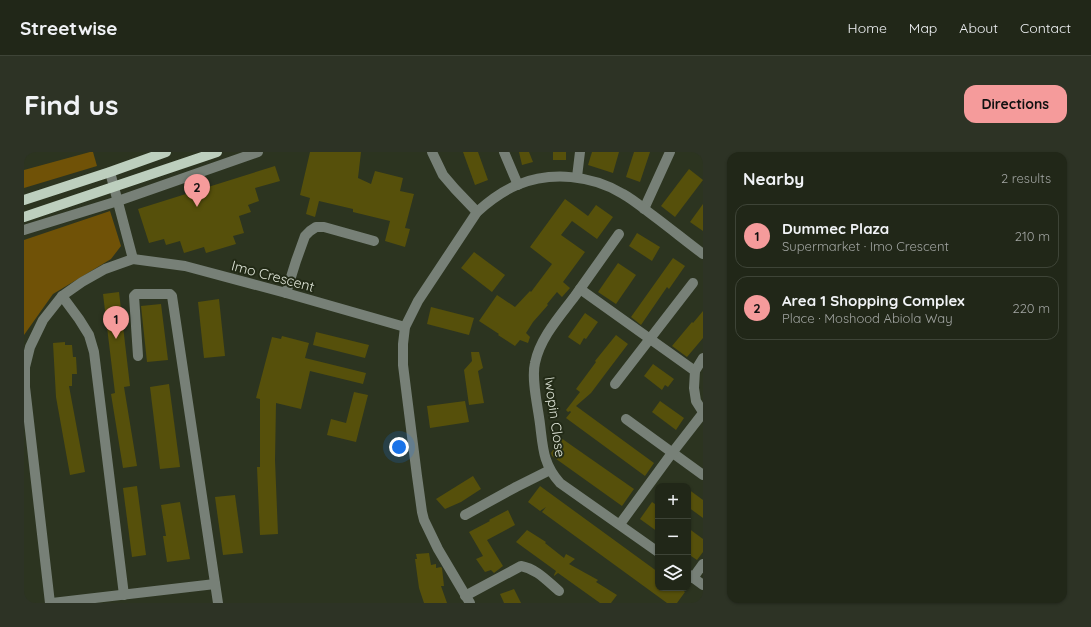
<!DOCTYPE html>
<html lang="en">
<head>
<meta charset="utf-8">
<style>
  :root { --surface:#212718; --page:#2d3325; --text:#f1f3f6; --muted:#a2a5a2; --line:#3e4437; --accent:#f59b9b }
  body { margin:0; font-family:Quicksand,sans-serif; background:var(--page); color:var(--text) }
  .controls { position:absolute; right:12px; bottom:12px; display:grid; overflow:hidden; border-radius:8px; box-shadow:0 1px 3px #0004 }
  .controls button { width:36px; height:36px; display:grid; place-items:center; padding:0; border:0; border-bottom:1px solid var(--line); background:var(--surface); color:var(--text); font:20px sans-serif }
  .you { position:absolute; left:375px; top:295px; width:14px; height:14px; margin:-10px; border:3px solid #fff; border-radius:50%; background:#1a73e8; box-shadow:0 0 0 6px #1a73e833 }
  .badge { display:grid; place-items:center; width:26px; height:26px; border-radius:50%; background:var(--accent); color:#111; font-size:13px; font-weight:700 }
  .pin { position:absolute; translate:-50% -33px; filter:drop-shadow(0 1px 2px #0008) }
  .pin::after { content:''; position:absolute; top:21px; width:14px; height:12px; background:inherit; clip-path:polygon(0 0,100% 0,50% 100%) }
  .list { margin:0; padding:0; list-style:none }
  h2 { display:flex; justify-content:space-between; align-items:center; height:52px; margin:0; padding:0 16px; font-size:17px }
  h2 small { font-size:13px; font-weight:400; color:var(--muted) }
  .list li { display:grid; grid-template-columns:26px 1fr auto; gap:12px; align-items:center; box-sizing:border-box; height:64px; margin:0 8px 8px; padding:0 8px; border:1px solid var(--line); border-radius:12px }
  .list b { display:block; font-size:15px; white-space:nowrap }
  .list p { margin:0; font-size:13px; white-space:nowrap; color:var(--muted) }
  .list em { font-size:13px; font-style:normal; color:var(--muted) }
  .icon { flex:none; width:22px; height:22px; fill:none; stroke:currentColor; stroke-width:2; stroke-linecap:round; stroke-linejoin:round }
  .map { position:relative; flex:none; width:679px; height:451px; overflow:hidden; border-radius:12px }
  header { display:flex; align-items:center; gap:24px; box-sizing:border-box; height:56px; padding:0 20px; background:var(--surface); border-bottom:1px solid var(--line) }
  header strong { font-size:19px }
  nav { display:flex; gap:22px; margin-inline-start:auto; font-size:14px }
  .intro { display:flex; align-items:center; justify-content:space-between; box-sizing:border-box; height:96px; padding:0 24px }
  h1 { margin:0; font-size:28px }
  .button { padding:10px 18px; border-radius:12px; background:var(--accent); color:#111; font-size:14px; font-weight:700 }
  main { display:flex; gap:24px; padding:0 24px }
  aside { flex:1; background:var(--surface); border-radius:12px; box-shadow:0 1px 3px #0004 }
  .map>svg:first-child { display:block }
  .green { fill:#705207 }
  .building { fill:#56500b }
  .lines { fill:none; stroke-linecap:round; stroke-linejoin:round }
  .minor { stroke:#778077; stroke-width:10 }
  .major { stroke:#bdcfbe; stroke-width:10 }
  .labels { text-anchor:middle; dominant-baseline:central; stroke-width:4; stroke-linejoin:round; paint-order:stroke }
  .street-label { font-size:14px; fill:#e1e7da; stroke:#222a16 }
</style>
</head>
<body>
<header>
<strong>Streetwise</strong>
<nav><a>Home</a><a>Map</a><a>About</a><a>Contact</a></nav>
</header>
<div class="intro"><h1>Find us</h1><a class="button">Directions</a></div>
<main>
<div class="map">
<svg width="679" height="451" viewBox="0 0 679 451">
  <rect width="100%" height="100%" fill="#2c3420"/>
  <g class="green">
    <polygon points="66,0 69,0 73,14 0,36 0,18"/>
    <polygon points="86,59 97,94 87,107 29,142 0,183 0,88"/>
  </g>
  <g class="building">
    <polygon points="286,0 337,0 334,26 347,32 351,19 379,26 376,39 390,42 381,76 386,77 381,95 361,89 366,69 333,61 329,60 329,57 295,49 291,65 282,62 286,46 276,43"/>
    <polygon points="439,0 454,0 464,28 451,33"/>
    <polygon points="495,0 505,0 509,10 498,13"/>
    <rect x="529" y="0" width="13" height="8"/>
    <polygon points="568,0 595,0 589,21 564,13"/>
    <polygon points="610,0 626,0 616,30 602,25"/>
    <polygon points="251,14 256,29 231,36 235,49 224,53 227,60 215,64 220,81 209,84 212,92 182,101 180,95 160,101 156,89 142,93 140,87 125,91 114,57"/>
    <polygon points="665,17 679,28 651,65 637,54"/>
    <polygon points="541,47 564,64 572,53 589,65 573,87 548,69 537,83 561,100 539,130 546,136 538,145 533,140 523,152 524,153 509,170 502,181 506,185 504,191 496,188 491,194 474,183 475,182 455,169 473,143 491,155 506,139 507,140 528,112 506,95"/>
    <polygon points="679,52 679,79 666,70"/>
    <polygon points="613,81 636,95 628,109 605,94"/>
    <polygon points="450,100 481,123 468,140 437,116"/>
    <polygon points="649,106 661,114 645,137 643,135 617,173 607,165"/>
    <polygon points="594,111 612,123 592,152 574,140"/>
    <polygon points="95,140 106,234 100,235 113,314 99,316 87,242 91,241 79,142"/>
    <polygon points="195,147 201,204 180,206 174,150"/>
    <polygon points="137,152 144,208 123,210 117,154"/>
    <polygon points="407,155 450,166 445,183 403,172"/>
    <polygon points="679,159 679,186 663,205 648,194 668,170 669,171"/>
    <polygon points="561,161 574,170 562,187 560,186 556,193 544,185"/>
    <polygon points="292,180 345,193 341,206 289,193"/>
    <polygon points="592,183 604,192 582,221 567,241 552,254 630,311 621,324 542,266 547,260 546,259 544,260 542,258 556,240 552,237 572,210 571,209"/>
    <polygon points="258,184 285,191 281,206 342,221 339,232 286,219 277,257 252,251 251,308 254,382 236,383 233,315 236,315 236,247 232,246 248,185 257,187"/>
    <polygon points="41,190 41,193 48,193 49,205 52,205 53,222 48,222 48,234 45,234 61,320 46,323 32,245 29,191"/>
    <polygon points="447,200 455,200 459,216 454,219 460,251 445,253 440,218 448,209"/>
    <polygon points="629,212 650,227 644,235 641,233 638,238 620,224"/>
    <polygon points="145,232 156,315 136,317 126,235"/>
    <polygon points="330,240 344,243 332,290 303,283 307,267 322,271"/>
    <polygon points="441,249 445,270 406,276 403,254"/>
    <polygon points="636,249 660,266 652,278 628,260"/>
    <polygon points="537,286 610,337 598,354 528,304 527,301"/>
    <polygon points="449,324 457,337 437,350 421,357 412,347"/>
    <polygon points="113,334 122,403 108,405 99,336"/>
    <polygon points="516,334 634,420 634,436 656,436 661,440 653,451 643,451 518,360 522,355 516,359 504,350"/>
    <polygon points="664,337 679,348 679,366 664,355"/>
    <polygon points="211,343 219,401 199,403 191,345"/>
    <polygon points="156,350 166,407 143,410 139,384 142,384 137,353"/>
    <polygon points="628,350 634,354 634,380 616,367"/>
    <polygon points="484,358 491,373 463,388 479,414 470,421 467,418 461,420 452,407 459,404 445,380 466,369 465,368"/>
    <polygon points="664,376 679,387 679,400 673,408 664,402"/>
    <polygon points="503,378 522,390 521,391 540,406 542,402 551,407 545,412 574,428 572,430 593,443 587,451 576,451 534,421 530,424 530,423 532,419 492,390"/>
    <polygon points="405,401 407,413 412,412 412,416 417,415 418,416 420,434 417,434 423,451 400,451 395,436 391,407 393,407 392,402"/>
    <polygon points="490,437 497,451 480,451 476,442"/>
  </g>
  <g class="lines">
    <g class="minor">
      <polyline points="408,0 419,23 431,37 453,60"/>
      <polyline points="480,0 494,33"/>
      <polyline points="86,20 109,107"/>
      <polyline points="553,25 556,0"/>
      <polyline points="620,57 646,0"/>
      <polyline points="0,78 94,49 234,0"/>
      <path d="M595 82C581 102 566 123 551 144 536 164 516 186 511 211 507 227 514 255 516 272 519 296 519 312 536 331L634 400"/>
      <polyline points="556,137 671,219"/>
      <polyline points="262,141 272,109 281,84 286,79 292,75 300,75 350,89"/>
      <polyline points="38,144 55,167 65,183 70,200 100,443"/>
      <polyline points="114,204 110,144 112,142 146,142 148,144 194,451"/>
      <polyline points="679,206 671,219 670,236 672,249 679,260"/>
      <polyline points="591,232 669,131"/>
      <polyline points="602,267 679,323"/>
      <polyline points="441,363 492,335 526,318"/>
      <polyline points="596,372 648,301 679,261"/>
      <polyline points="664,422 679,433"/>
      <polyline points="669,426 679,412"/>
      <path d="M441 444 497 414C513 417 523 429 535 439"/>
      <polyline points="26,451 1,235 1,215 6,195 19,168 38,144 58,130 81,117 109,107 161,114 262,141 381,175"/>
      <polyline points="28,451 191,432"/>
      <path d="M446 451 414 397 400 368 398 360 393 324 379 213V192L381 175 394 149 453 60C465 49 479 39 493 33 527 19 568 23 599 42 610 48 620 57 631 65 647 77 663 90 679 102"/>
    </g>
    <g class="major">
      <polyline points="0,48 86,20 142,0"/>
      <polyline points="0,65 193,0"/>
    </g>
  </g>
  <g class="labels">
    <g class="street-label">
      <text transform="translate(249 124) rotate(15)">Imo Crescent</text>
      <text transform="translate(531 265) rotate(82)">Iwopin Close</text>
    </g>
  </g>
</svg>
<div class="controls">
<button>+</button>
<button>−</button>
<button><svg class="icon" aria-label="layers" viewBox="0 0 24 24"><path d="M12 4l9 5-9 5-9-5zM3 14l9 5 9-5"/></svg></button>
</div>
<div class="you"></div>
<div class="pin badge" style="left:92px;top:187px">1</div>
<div class="pin badge" style="left:173px;top:55px">2</div>
</div>
<aside>
<h2>Nearby<small>2 results</small></h2>
<ul class="list">
<li><span class="badge">1</span><div><b>Dummec Plaza</b><p>Supermarket · Imo Crescent</p></div><em>210 m</em></li>
<li><span class="badge">2</span><div><b>Area 1 Shopping Complex</b><p>Place · Moshood Abiola Way</p></div><em>220 m</em></li>
</ul>
</aside>
</main>
</body>
</html>
